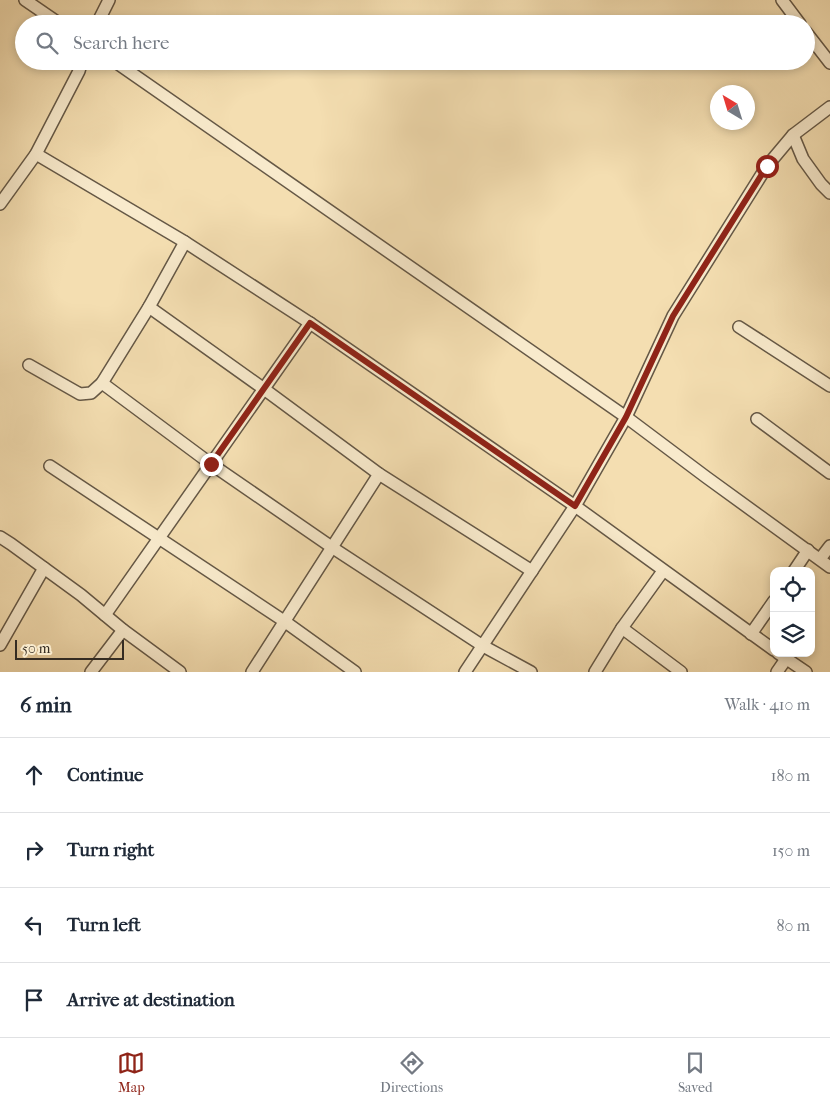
<!DOCTYPE html>
<html lang="en">
<head>
<meta charset="utf-8">
<style>
  :root { --surface:#fff; --page:#f6f6f7; --text:#1f2937; --muted:#747a83; --line:#e0e1e3; --accent:#8f2418 }
  body { margin:0; font-family:"IM FELL French Canon",serif; background:var(--page); color:var(--text) }
  .controls { position:absolute; right:15px; bottom:15px; display:grid; overflow:hidden; border-radius:10px; box-shadow:0 2px 8px #0003 }
  .controls button { width:45px; height:45px; display:grid; place-items:center; padding:0; border:0; border-bottom:1px solid var(--line); background:var(--surface); color:var(--text); font:25px sans-serif }
  .compass { position:absolute; left:710px; top:85px; width:45px; height:45px; border-radius:50%; background:var(--surface); box-shadow:0 2px 8px #0003; rotate:322deg }
  .scale { position:absolute; left:15px; bottom:12px; width:109px; box-sizing:border-box; padding-left:5px; border:2px solid #352c22; border-top:0; font-size:14px; line-height:18px; white-space:nowrap; color:#352c22; -webkit-text-stroke:4px #f8eacc; paint-order:stroke }
  .stop { position:absolute; width:15px; height:15px; margin:-11px; border:4px solid #8f2418; border-radius:50%; background:#fff }
  .stop.end { background:#8f2418; border-color:#fff; box-shadow:0 1px 5px #0008 }
  .list { margin:0; padding:0; list-style:none }
  h2 { display:flex; justify-content:space-between; align-items:center; height:65px; margin:0; padding:0 20px; font-size:21px }
  h2 small { font-size:16px; font-weight:400; color:var(--muted) }
  .list li { display:grid; grid-template-columns:32px 1fr auto; gap:15px; align-items:center; box-sizing:border-box; height:75px; padding:0 20px; border-top:1px solid var(--line) }
  .list b { display:block; font-size:19px; white-space:nowrap }
  .list em { font-size:16px; font-style:normal; color:var(--muted) }
  .icon { flex:none; width:28px; height:28px; fill:none; stroke:currentColor; stroke-width:2; stroke-linecap:round; stroke-linejoin:round }
  .map { position:relative; flex:none; width:830px; height:672px; overflow:hidden }
  .search { position:absolute; background:var(--surface); box-shadow:0 2px 8px #0003; left:15px; right:15px; top:15px; height:55px; display:flex; align-items:center; gap:12px; box-sizing:border-box; padding:0 18px; border-radius:28px; color:var(--muted); font-size:19px }
  .sheet { height:365px; background:var(--surface) }
  nav { display:flex; justify-content:space-around; align-items:center; box-sizing:border-box; height:70px; border-top:1px solid var(--line); background:var(--surface); font-size:14px; color:var(--muted) }
  nav a { display:grid; justify-items:center; gap:2px }
  nav .on { color:var(--accent) }
  .map>svg:first-child { display:block }
  .lines { fill:none; stroke-linecap:round; stroke-linejoin:round }
  .minor-casing { stroke:#655846; stroke-width:14 }
  .minor { stroke:#f8eacc; stroke-width:11 }
  .route { stroke:#8f2418; stroke-width:6 }
</style>
</head>
<body>
<div class="map">
<svg width="830" height="672" viewBox="0 0 830 672">
  <rect width="100%" height="100%" fill="#f4deb1"/>
  <filter id="stains"><feTurbulence type="fractalNoise" baseFrequency=".004" numOctaves="4"/><feColorMatrix values="0 0 0 0 .2 0 0 0 0 .09 0 0 0 0 .02 0 0 0 .5 -.17"/></filter>
  <radialGradient id="worn" r=".72"><stop offset=".6" stop-color="#630" stop-opacity="0"/><stop offset="1" stop-color="#630" stop-opacity=".3"/></radialGradient>
  <g class="lines">
    <defs>
      <g id="minor">
        <polyline points="25,0 60,24"/>
        <polyline points="782,0 800,24"/>
        <polyline points="97,24 109,0"/>
        <polyline points="806,32 830,63"/>
        <polyline points="114,61 626,417 706,477 830,567"/>
        <polyline points="793,135 803,159 821,184 830,193"/>
        <polyline points="36,154 185,242 310,323 575,506 774,650"/>
        <polyline points="0,204 36,154 79,71 82,61"/>
        <polyline points="149,307 264,389 379,474 532,571"/>
        <polyline points="739,327 830,386"/>
        <polyline points="29,365 80,394 91,393 102,383 149,307 185,242"/>
        <polyline points="102,383 211,464 333,548 483,646 531,672"/>
        <polyline points="757,419 830,473"/>
        <polyline points="50,466 284,621 355,672"/>
        <polyline points="0,537 11,544 81,595 123,630 180,672"/>
        <polyline points="820,559 830,546"/>
        <polyline points="794,571 808,550"/>
        <polyline points="105,615 310,323"/>
        <polyline points="622,628 681,672"/>
        <polyline points="751,634 774,601"/>
        <polyline points="0,645 44,568"/>
        <polyline points="778,653 806,672"/>
        <polyline points="91,672 123,630"/>
        <polyline points="252,672 379,474"/>
        <polyline points="465,672 575,506 626,417 673,316 767,166 793,135 830,107"/>
        <polyline points="595,672 622,628 663,571"/>
        <polyline points="777,672 786,659"/>
      </g>
    </defs>
    <use href="#minor" class="minor-casing"/>
    <use href="#minor" class="minor"/>
  </g>
  <g class="lines">
    <polyline class="route" points="211,464 310,323 575,506 626,417 673,316 767,166"/>
  </g>
  <rect width="100%" height="100%" filter="url(#stains)"/>
  <rect width="100%" height="100%" fill="url(#worn)"/>
</svg>
<div class="controls">
<button><svg class="icon" aria-label="locate" viewBox="0 0 24 24"><circle cx="12" cy="12" r="6"/><path d="M12 2v4M12 18v4M2 12h4M18 12h4"/></svg></button>
<button><svg class="icon" aria-label="layers" viewBox="0 0 24 24"><path d="M12 4l9 5-9 5-9-5zM3 14l9 5 9-5"/></svg></button>
</div>
<svg class="compass" viewBox="-18 -18 36 36"><path d="M0-13l5 13h-10z" fill="#e53935"/><path d="M0 13l5-13h-10z" fill="#747a83"/></svg>
<div class="scale">50 m</div>
<div class="stop" style="left:767px;top:166px"></div>
<div class="stop end" style="left:211px;top:464px"></div>
<div class="search"><svg class="icon" aria-label="search" viewBox="0 0 24 24"><circle cx="10" cy="10" r="6"/><path d="M15 15l6 6"/></svg>Search here</div>
</div>
<section class="sheet">
<h2>6 min<small>Walk · 410 m</small></h2>
<ul class="list">
<li><svg class="icon" aria-label="ahead" viewBox="0 0 24 24"><path d="M12 20V5M6 11l6-6 6 6"/></svg><div><b>Continue</b></div><em>180 m</em></li>
<li><svg class="icon" aria-label="right" viewBox="0 0 24 24"><path d="M7 20v-9h11M14 6l5 5-5 5"/></svg><div><b>Turn right</b></div><em>150 m</em></li>
<li><svg class="icon" aria-label="left" viewBox="0 0 24 24"><path d="M17 20v-9H6M10 6l-5 5 5 5"/></svg><div><b>Turn left</b></div><em>80 m</em></li>
<li><svg class="icon" aria-label="arrive" viewBox="0 0 24 24"><path d="M6 21V4h12l-3 4 3 4H6"/></svg><div><b>Arrive at destination</b></div></li>
</ul>
</section>
<nav>
<a class="on"><svg class="icon" aria-label="map" viewBox="0 0 24 24"><path d="M3 6l6-2 6 2 6-2v14l-6 2-6-2-6 2zM9 4v14M15 6v14"/></svg>Map</a>
<a><svg class="icon" aria-label="directions" viewBox="0 0 24 24"><path d="M12 3l9 9-9 9-9-9zM9 14v-3h6M13 9l2 2-2 2"/></svg>Directions</a>
<a><svg class="icon" aria-label="saved" viewBox="0 0 24 24"><path d="M7 4h10v16l-5-4-5 4z"/></svg>Saved</a>
</nav>
</body>
</html>
